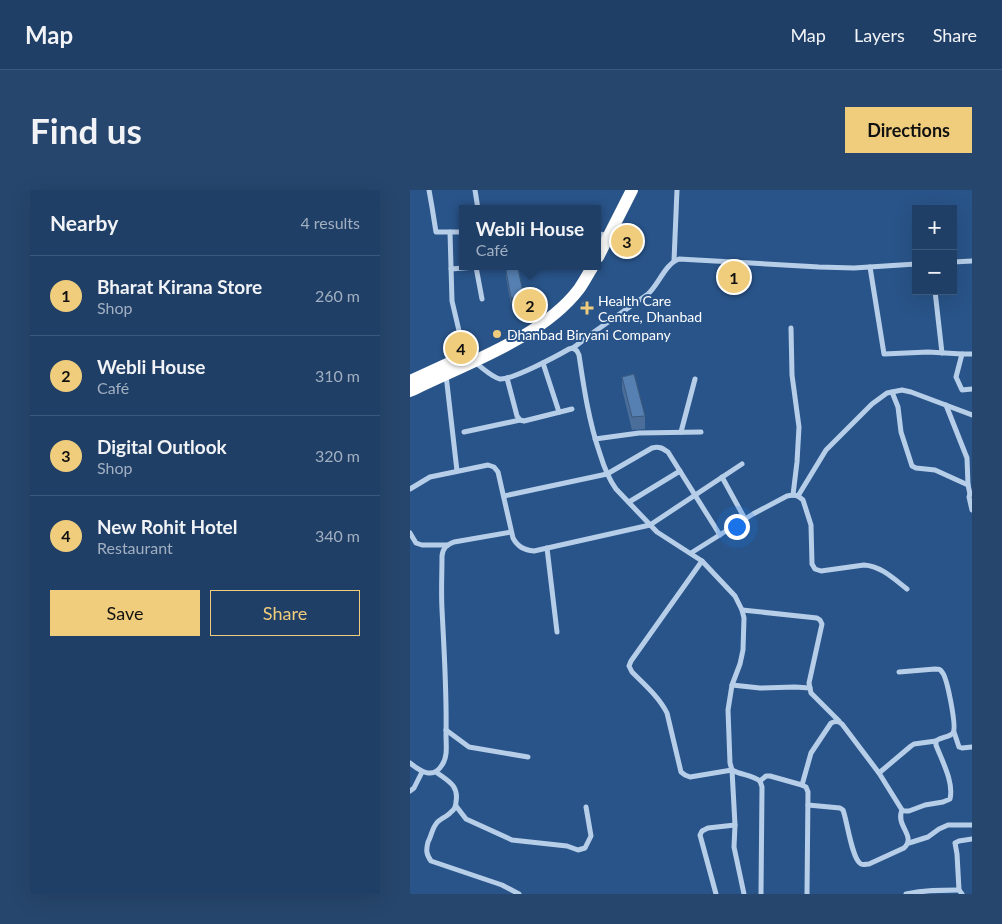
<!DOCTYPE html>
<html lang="en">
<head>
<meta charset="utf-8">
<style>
  :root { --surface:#1f3f67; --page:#27466d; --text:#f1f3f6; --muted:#a1afc0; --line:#3c587b; --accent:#f0cd7d }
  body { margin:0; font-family:Lato,sans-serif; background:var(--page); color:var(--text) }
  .controls { position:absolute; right:15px; top:15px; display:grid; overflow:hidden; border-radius:0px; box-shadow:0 5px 20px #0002 }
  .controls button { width:45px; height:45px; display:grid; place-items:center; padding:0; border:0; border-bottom:1px solid var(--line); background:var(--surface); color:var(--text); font:25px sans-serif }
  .you { position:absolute; left:326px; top:336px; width:18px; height:18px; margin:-12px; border:4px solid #fff; border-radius:50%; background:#1a73e8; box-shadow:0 0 0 8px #1a73e833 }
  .badge { display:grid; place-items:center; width:32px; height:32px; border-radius:50%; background:var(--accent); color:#111; font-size:16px; font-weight:700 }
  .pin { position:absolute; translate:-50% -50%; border:2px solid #fff; box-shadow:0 1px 5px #0006 }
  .popup { position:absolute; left:49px; top:15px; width:142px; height:65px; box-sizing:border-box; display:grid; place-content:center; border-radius:0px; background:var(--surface); filter:drop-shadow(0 1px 4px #0005); font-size:16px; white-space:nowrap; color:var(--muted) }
  .popup b { font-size:19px; color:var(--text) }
  .popup::after { content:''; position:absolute; left:50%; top:100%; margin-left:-10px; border:10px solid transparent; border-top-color:var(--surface) }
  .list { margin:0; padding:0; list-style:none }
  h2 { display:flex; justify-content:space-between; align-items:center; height:65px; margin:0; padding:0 20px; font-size:21px }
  h2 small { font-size:16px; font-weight:400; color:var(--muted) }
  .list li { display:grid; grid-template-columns:32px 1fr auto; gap:15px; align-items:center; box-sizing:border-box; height:80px; padding:0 20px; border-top:1px solid var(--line) }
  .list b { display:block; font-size:19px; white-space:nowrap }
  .list p { margin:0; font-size:16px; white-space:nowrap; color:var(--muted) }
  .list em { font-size:16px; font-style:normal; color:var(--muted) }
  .actions { display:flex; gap:10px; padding:15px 20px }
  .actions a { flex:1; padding:11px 0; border:1px solid var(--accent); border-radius:0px; text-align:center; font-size:18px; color:var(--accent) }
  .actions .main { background:var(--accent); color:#111 }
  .map { position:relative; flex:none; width:562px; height:704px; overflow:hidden; border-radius:0px }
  header { display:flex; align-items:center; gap:30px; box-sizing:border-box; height:70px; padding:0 25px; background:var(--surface); border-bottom:1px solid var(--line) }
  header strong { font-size:24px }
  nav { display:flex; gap:28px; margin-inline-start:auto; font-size:18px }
  .intro { display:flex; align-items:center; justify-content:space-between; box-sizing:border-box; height:120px; padding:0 30px }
  h1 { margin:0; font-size:35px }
  .button { padding:12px 22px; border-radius:0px; background:var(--accent); color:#111; font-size:18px; font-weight:700 }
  main { display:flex; gap:30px; padding:0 30px }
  aside { flex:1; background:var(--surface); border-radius:0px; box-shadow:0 5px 20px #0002 }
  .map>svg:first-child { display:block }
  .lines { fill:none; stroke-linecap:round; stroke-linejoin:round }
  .street { stroke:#b7cee9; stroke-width:5 }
  .highway { stroke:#fff; stroke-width:12 }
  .wall { fill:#4a6e99 }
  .shaded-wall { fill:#3c5a7d }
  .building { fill:#5680b2; stroke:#3c5a7d }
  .poi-dot { fill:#f0cd7d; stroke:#295489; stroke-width:2 }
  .labels { text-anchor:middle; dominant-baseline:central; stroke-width:4; stroke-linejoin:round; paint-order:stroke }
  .poi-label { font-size:14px; fill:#fff; stroke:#295489; text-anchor:start }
</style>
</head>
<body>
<header>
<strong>Map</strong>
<nav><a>Map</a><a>Layers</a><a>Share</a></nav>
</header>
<div class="intro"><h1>Find us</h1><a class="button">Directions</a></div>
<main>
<aside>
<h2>Nearby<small>4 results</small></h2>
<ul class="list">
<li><span class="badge">1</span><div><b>Bharat Kirana Store</b><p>Shop</p></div><em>260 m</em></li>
<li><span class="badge">2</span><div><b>Webli House</b><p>Café</p></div><em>310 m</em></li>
<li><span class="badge">3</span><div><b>Digital Outlook</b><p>Shop</p></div><em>320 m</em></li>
<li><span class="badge">4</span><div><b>New Rohit Hotel</b><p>Restaurant</p></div><em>340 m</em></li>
</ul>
<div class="actions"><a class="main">Save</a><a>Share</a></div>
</aside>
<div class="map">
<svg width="562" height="704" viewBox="0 0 562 704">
  <rect width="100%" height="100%" fill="#295489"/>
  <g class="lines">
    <g class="street">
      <polyline points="19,0 22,17 26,42 52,42"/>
      <polyline points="65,0 68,19"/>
      <polyline points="40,42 42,111 50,145 58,164"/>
      <polyline points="188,44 199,45"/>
      <polyline points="264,71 267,0"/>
      <polyline points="543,72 562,71"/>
      <polyline points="460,77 474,164 518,162 552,164"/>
      <polyline points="41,79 66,77 72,109"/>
      <polyline points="525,101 532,163"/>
      <polyline points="381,138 382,185 389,237 387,272 383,305"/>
      <path d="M163 158 184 142 238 104C249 94 255 74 269 69L409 77 444 78 506 74"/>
      <polyline points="562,164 552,164 546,187 552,200 562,199"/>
      <path d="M64 172C72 177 81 187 90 189 102 190 147 166 159 159L163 158 167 161 169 165C174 199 179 232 190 264 194 277 198 288 206 299L247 342 292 371 325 406 332 420 334 428 333 460 330 474 322 495 318 520 320 573 322 580C331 585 342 585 350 591L352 597 351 704"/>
      <polyline points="133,173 149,222"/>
      <polyline points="36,185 47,281"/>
      <polyline points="97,188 107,226 110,230 114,231 162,219"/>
      <polyline points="482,202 488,217 491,242 502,276 506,278 525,280 558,295"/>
      <polyline points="536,215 557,268 558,295 560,304"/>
      <polyline points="54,242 110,230"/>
      <polyline points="271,242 285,189"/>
      <polyline points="185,249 229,243 291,242"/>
      <polyline points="312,287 335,329"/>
      <path d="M0 299 20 287 78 275 84 277 88 282 103 348C108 357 114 360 124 361L240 335 332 274"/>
      <polyline points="562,303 560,304 559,307 562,320"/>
      <path d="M94 306 197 284 242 258C249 256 252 258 258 262L310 345"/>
      <polyline points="388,306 416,260 462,214 477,203 492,200 501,202 562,225"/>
      <polyline points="219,312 270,281"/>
      <polyline points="0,343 6,353 12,355 37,355"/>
      <polyline points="137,358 147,442"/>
      <path d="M281 363 343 324 377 306 383 305 388 306 393 310 401 335 402 374 405 379 411 381 454 375C471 376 484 389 497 399"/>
      <path d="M292 371 221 471 219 476 222 482C234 494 249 507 257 523L271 582 275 585 280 587 322 580 325 635 324 657 334 704"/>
      <polyline points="332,420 407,428 410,430 412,434 399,493 401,503 429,531"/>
      <polyline points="322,495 350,498 385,497 400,498"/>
      <polyline points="36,540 59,557 118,567"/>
      <polyline points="544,542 549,557 552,558 562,557"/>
      <path d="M0 573C10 581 23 590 32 575 38 567 36 555 36 545 37 503 34 461 32 419 31 401 32 384 32 366 33 358 36 355 44 352L101 342"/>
      <path d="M26 582C38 591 49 595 46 612 46 616 45 619 41 622 37 627 29 629 26 634 22 639 21 647 18 652 16 660 16 664 21 671L92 695 109 704"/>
      <polyline points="469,583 501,556 504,554 526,551"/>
      <polyline points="350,591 356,586 360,586 392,595 396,597 398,602 397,704"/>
      <path d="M392 595 401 563 421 533C426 531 428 531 432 534L469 583 492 620 495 621H499L515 615 533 612 540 609C544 592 532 571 526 555V551C531 547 540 547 543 543 547 537 537 487 532 482 530 479 529 479 525 479L489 482"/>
      <polyline points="0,601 4,598 12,582"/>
      <path d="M398 615 430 618 433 620C437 630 442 670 451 674 454 675 456 674 459 674L494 658C507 646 485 636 492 620"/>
      <polyline points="46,616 56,629 102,650 157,656 168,660 175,658 181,646 176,617"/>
      <polyline points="499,653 518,647 529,639 538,635 562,635"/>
      <polyline points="306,704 290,645 292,641 298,638 325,635"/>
      <path d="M496 704C514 700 531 700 549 700"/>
      <polyline points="552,704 549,700 547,664 545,653 549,651 562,649"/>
    </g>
    <g class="highway">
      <polyline points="188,67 222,0"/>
      <polyline points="0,191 57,165"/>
      <path d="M0 201C54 174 132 148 169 99 174 92 178 84 183 76"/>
    </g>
  </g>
  <g class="wall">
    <polygon points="96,80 115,119 109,122 108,113 101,115 96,87"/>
    <polygon points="171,114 183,120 179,125 171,118"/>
    <polygon points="212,187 235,226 235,239 222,240 212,199"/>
  </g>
  <g class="shaded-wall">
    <polygon points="108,107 108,113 101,115 101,108"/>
    <polygon points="115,112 115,119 109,122 109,115"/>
    <polygon points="183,116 183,120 179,125 179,121"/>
  </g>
  <g class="building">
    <polygon points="108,78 115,112 109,115 108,107 101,108 96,80"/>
    <polygon points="175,109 183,116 179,121 171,114"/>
    <polygon points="224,184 235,226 222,227 212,187"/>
  </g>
  <g class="poi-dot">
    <path d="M174.5 110.5h5v5h5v5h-5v5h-5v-5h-5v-5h5z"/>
    <circle cx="87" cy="144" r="5"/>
  </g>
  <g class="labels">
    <g class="poi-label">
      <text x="188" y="110">Health Care<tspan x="188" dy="16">Centre, Dhanbad</tspan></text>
      <text x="97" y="144">Dhanbad Biryani Company</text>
    </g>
  </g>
</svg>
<div class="controls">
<button>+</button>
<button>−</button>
</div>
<div class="you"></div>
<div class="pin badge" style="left:324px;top:87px">1</div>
<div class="pin badge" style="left:120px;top:115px">2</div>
<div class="popup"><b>Webli House</b>Café</div>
<div class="pin badge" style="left:217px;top:51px">3</div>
<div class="pin badge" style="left:51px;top:158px">4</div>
</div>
</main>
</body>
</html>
